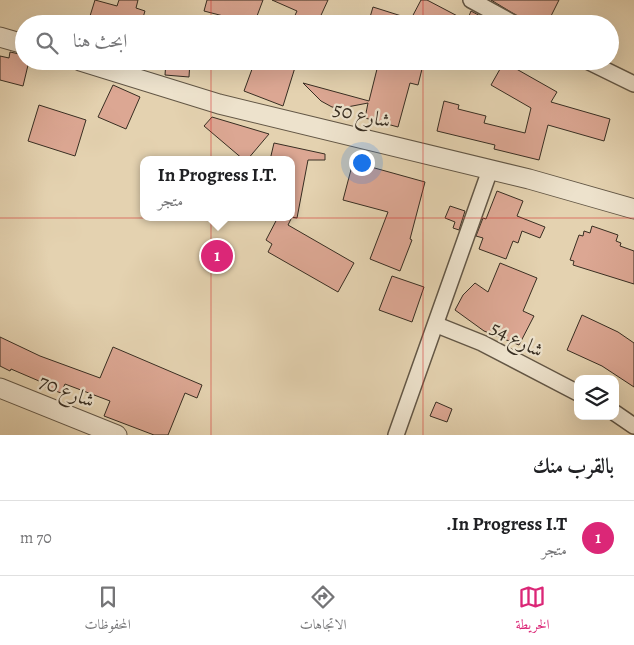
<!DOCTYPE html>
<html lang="ar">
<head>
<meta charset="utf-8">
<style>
  :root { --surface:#fff; --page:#f2f2f2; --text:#202124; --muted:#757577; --line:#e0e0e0; --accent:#db2777 }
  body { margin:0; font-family:Alegreya,Amiri,serif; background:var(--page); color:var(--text); direction:rtl }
  .controls { position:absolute; right:15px; bottom:15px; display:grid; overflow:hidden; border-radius:10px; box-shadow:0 5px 20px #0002 }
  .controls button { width:45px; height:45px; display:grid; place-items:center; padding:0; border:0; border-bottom:1px solid var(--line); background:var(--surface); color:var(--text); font:25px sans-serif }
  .you { position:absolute; left:361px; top:162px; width:18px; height:18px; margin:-12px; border:4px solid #fff; border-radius:50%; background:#1a73e8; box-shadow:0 0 0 8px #1a73e833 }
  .badge { display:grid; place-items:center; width:32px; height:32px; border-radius:50%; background:var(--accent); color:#fff; font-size:16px; font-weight:700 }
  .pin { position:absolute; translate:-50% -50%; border:2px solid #fff; box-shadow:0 1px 5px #0006 }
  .popup { position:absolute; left:140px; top:156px; width:155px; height:65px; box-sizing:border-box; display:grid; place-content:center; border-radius:10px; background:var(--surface); filter:drop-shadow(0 1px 4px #0005); font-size:16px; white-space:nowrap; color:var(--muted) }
  .popup b { font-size:19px; color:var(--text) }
  .popup::after { content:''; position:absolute; left:50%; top:100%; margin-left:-10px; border:10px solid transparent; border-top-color:var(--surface) }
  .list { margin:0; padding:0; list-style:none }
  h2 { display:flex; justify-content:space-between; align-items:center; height:65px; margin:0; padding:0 20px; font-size:21px }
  h2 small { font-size:16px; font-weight:400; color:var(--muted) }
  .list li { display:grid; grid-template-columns:32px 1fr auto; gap:15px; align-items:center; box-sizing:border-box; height:75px; padding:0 20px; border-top:1px solid var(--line) }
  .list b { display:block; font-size:19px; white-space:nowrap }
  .list p { margin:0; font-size:16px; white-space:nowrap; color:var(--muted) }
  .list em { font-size:16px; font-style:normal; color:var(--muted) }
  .icon { flex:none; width:28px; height:28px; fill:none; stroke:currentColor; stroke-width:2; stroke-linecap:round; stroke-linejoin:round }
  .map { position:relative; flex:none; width:634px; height:435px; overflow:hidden; direction:ltr }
  .search { position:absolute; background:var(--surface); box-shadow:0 5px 20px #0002; left:15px; right:15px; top:15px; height:55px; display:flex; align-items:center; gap:12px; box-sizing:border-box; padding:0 18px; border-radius:28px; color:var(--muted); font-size:19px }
  .sheet { height:140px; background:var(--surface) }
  nav { display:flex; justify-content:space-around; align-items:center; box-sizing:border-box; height:70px; border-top:1px solid var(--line); background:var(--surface); font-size:14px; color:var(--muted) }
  nav a { display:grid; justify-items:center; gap:2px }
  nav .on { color:var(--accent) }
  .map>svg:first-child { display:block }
  .building { fill:#dca793; stroke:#382e22 }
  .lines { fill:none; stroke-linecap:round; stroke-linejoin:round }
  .minor-casing { stroke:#635746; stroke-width:18 }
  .tertiary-casing { stroke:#635746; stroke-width:21 }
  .minor { stroke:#ede2cc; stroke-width:15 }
  .tertiary { stroke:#ede2cc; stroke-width:19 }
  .grid { fill:none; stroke:#d62828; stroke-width:1; stroke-opacity:0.55 }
  .labels { text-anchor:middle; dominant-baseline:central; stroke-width:4.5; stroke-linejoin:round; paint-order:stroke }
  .street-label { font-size:20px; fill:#382e22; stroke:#ede2cc }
</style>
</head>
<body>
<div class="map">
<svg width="634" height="435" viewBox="0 0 634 435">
  <rect width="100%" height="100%" fill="#e4d2b0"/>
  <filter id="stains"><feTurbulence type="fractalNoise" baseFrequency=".004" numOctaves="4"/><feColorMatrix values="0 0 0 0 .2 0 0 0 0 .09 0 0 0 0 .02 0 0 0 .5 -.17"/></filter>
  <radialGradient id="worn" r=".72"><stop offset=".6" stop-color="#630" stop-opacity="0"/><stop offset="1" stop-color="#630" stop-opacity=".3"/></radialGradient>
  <g class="building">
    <polygon points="95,0 117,6 119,0 138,0 136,8 145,11 141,24 114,24 90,16"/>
    <polygon points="207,0 263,0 254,24 233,24 235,19 204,11"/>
    <polygon points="272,0 328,0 317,24 291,24 297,11"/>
    <polygon points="421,0 427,0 467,21 471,11 495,24 368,24 373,7 411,19"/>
    <polygon points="491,0 559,0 547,24 532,17 529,23"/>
    <polygon points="10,52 24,55 24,61 29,61 23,86 0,80 0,56 9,58"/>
    <polygon points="166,61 190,61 189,77 165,75"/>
    <polygon points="255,61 274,67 275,61 297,61 283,106 244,91"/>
    <polygon points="379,61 424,61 418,85 410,83 398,127 365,118 368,103 342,108 332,107 321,101 303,83 369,101"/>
    <polygon points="504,62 557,92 551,102 610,119 604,141 548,125 539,160 494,149 495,145 437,131 444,101 459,105 458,109 486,116 484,123 525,133 531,108 491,85"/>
    <polygon points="113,85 140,97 126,129 98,117"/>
    <polygon points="39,105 86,120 75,156 28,141"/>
    <polygon points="212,117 269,134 247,160 244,160 204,126"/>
    <polygon points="274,143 325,154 325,160 308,160 297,218 291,217 291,160 270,160"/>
    <polygon points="353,162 425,182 410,239 412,240 400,271 370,259 388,212 343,200"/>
    <polygon points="497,191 523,201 517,216 545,227 540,238 522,231 518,243 513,241 506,259 479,249 483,238 476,236 483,218 486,219"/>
    <polygon points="450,206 465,211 459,230 453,228 455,222 445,218"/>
    <polygon points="278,217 292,217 288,225 354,263 338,292 268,252 272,244 266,240"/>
    <polygon points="592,226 618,235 616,241 621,243 620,246 634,251 634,284 573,265 574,261 570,260 579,235 583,236 584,231 590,233"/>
    <polygon points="500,263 537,278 523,311 534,316 519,345 484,331 455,310 463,295 475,283 488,292"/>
    <polygon points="392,276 424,287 412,322 379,310"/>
    <polygon points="582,315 618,332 634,343 634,387 602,366 567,350"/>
    <polygon points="0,337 40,356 100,378 113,347 202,385 197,398 185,393 168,435 154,435 104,416 110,401 65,384 61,393 45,387 46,384 11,369 10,371 0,366"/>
    <polygon points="436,402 452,409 447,422 430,416"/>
  </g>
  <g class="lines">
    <defs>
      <g id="minor">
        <polyline points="471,0 515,24"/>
        <polyline points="587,61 634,84"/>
        <polyline points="437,325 482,343 578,393"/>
        <polyline points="615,413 634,426"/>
        <polyline points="396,435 490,170"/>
      </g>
      <g id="tertiary">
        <polyline points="0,37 24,44"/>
        <polyline points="80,61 219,104 529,179 634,209"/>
        <polyline points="0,388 117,435"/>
      </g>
    </defs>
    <use href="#minor" class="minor-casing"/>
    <use href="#tertiary" class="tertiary-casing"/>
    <use href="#minor" class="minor"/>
    <use href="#tertiary" class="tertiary"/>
  </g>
  <path class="grid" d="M211 0V24M423 0V24M211 61V435M423 61V435M0 218H634"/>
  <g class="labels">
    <g class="street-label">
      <text transform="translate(362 115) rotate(13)">شارع 50</text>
      <text transform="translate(517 339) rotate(27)">شارع 54</text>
      <text transform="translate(67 391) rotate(22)">شارع 70</text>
    </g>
  </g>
  <rect width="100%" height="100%" filter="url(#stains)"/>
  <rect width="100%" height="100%" fill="url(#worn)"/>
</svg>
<div class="controls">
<button><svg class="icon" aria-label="layers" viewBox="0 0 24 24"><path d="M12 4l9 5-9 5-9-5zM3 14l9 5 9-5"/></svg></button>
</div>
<div class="you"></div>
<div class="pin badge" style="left:217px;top:256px">1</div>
<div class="popup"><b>In Progress I.T.</b>متجر</div>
<div class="search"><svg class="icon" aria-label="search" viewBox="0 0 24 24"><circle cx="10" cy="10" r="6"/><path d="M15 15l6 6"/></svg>ابحث هنا</div>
</div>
<section class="sheet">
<h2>بالقرب منك<small></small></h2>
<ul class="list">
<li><span class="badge">1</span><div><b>In Progress I.T.</b><p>متجر</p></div><em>70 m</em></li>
</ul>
</section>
<nav>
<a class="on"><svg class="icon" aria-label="map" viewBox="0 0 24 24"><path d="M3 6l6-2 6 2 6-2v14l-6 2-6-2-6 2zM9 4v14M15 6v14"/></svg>الخريطة</a>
<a><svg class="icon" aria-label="directions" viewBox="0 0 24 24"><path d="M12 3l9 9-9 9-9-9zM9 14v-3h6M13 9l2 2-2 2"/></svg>الاتجاهات</a>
<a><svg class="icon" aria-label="saved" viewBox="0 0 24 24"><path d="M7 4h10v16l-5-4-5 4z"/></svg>المحفوظات</a>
</nav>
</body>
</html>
